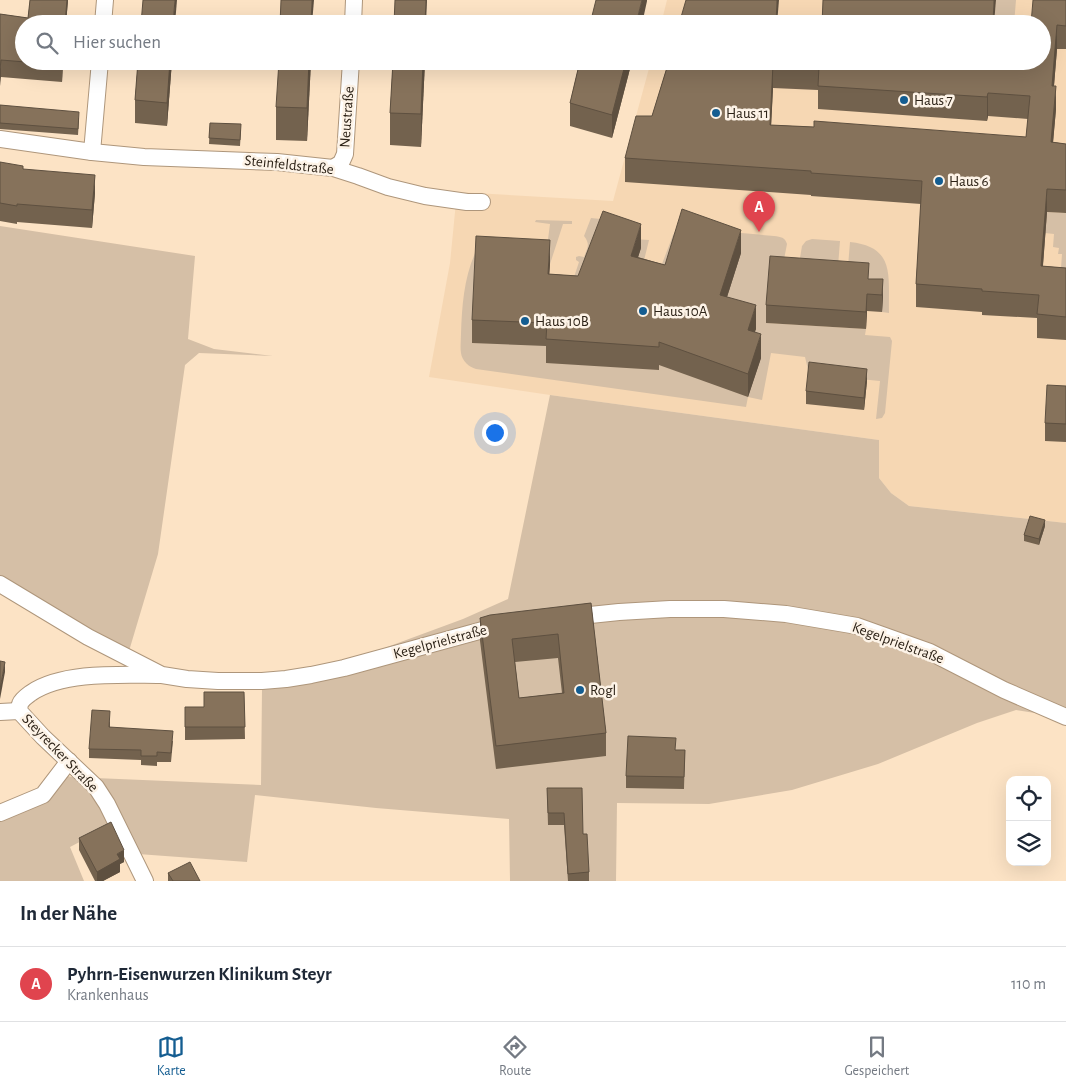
<!DOCTYPE html>
<html lang="de">
<head>
<meta charset="utf-8">
<style>
  :root { --surface:#fff; --page:#f2f2f3; --text:#1f2937; --muted:#747a83; --line:#e0e1e3; --accent:#145d91 }
  body { margin:0; font-family:"Alegreya Sans",sans-serif; background:var(--page); color:var(--text) }
  .controls { position:absolute; right:15px; bottom:15px; display:grid; overflow:hidden; border-radius:10px; box-shadow:0 5px 20px #0002 }
  .controls button { width:45px; height:45px; display:grid; place-items:center; padding:0; border:0; border-bottom:1px solid var(--line); background:var(--surface); color:var(--text); font:25px sans-serif }
  .you { position:absolute; left:494px; top:432px; width:18px; height:18px; margin:-12px; border:4px solid #fff; border-radius:50%; background:#1a73e8; box-shadow:0 0 0 8px #1a73e833 }
  .badge { display:grid; place-items:center; width:32px; height:32px; border-radius:50%; background:var(--accent); color:#fff; font-size:16px; font-weight:700 }
  .pin { position:absolute; translate:-50% -41px; filter:drop-shadow(0 1px 2px #0008) }
  .pin::after { content:''; position:absolute; top:26px; width:18px; height:15px; background:inherit; clip-path:polygon(0 0,100% 0,50% 100%) }
  .list { margin:0; padding:0; list-style:none }
  h2 { display:flex; justify-content:space-between; align-items:center; height:65px; margin:0; padding:0 20px; font-size:21px }
  h2 small { font-size:16px; font-weight:400; color:var(--muted) }
  .list li { display:grid; grid-template-columns:32px 1fr auto; gap:15px; align-items:center; box-sizing:border-box; height:75px; padding:0 20px; border-top:1px solid var(--line) }
  .list b { display:block; font-size:19px; white-space:nowrap }
  .list p { margin:0; font-size:16px; white-space:nowrap; color:var(--muted) }
  .list em { font-size:16px; font-style:normal; color:var(--muted) }
  .icon { flex:none; width:28px; height:28px; fill:none; stroke:currentColor; stroke-width:2; stroke-linecap:round; stroke-linejoin:round }
  .map { position:relative; flex:none; width:1066px; height:881px; overflow:hidden }
  .search { position:absolute; background:var(--surface); box-shadow:0 5px 20px #0002; left:15px; right:15px; top:15px; height:55px; display:flex; align-items:center; gap:12px; box-sizing:border-box; padding:0 18px; border-radius:28px; color:var(--muted); font-size:19px }
  .sheet { height:140px; background:var(--surface) }
  nav { display:flex; justify-content:space-around; align-items:center; box-sizing:border-box; height:70px; border-top:1px solid var(--line); background:var(--surface); font-size:14px; color:var(--muted) }
  nav a { display:grid; justify-items:center; gap:2px }
  nav .on { color:var(--accent) }
  .map>svg:first-child { display:block }
  .built { fill:#f6d7b3 }
  .green { fill:#d5bfa6 }
  .lines { fill:none; stroke-linecap:round; stroke-linejoin:round }
  .street-casing { stroke:#ae967b; stroke-width:18 }
  .street { stroke:#fff; stroke-width:16 }
  .wall { fill:#73624e; fill-rule:evenodd }
  .shaded-wall { fill:#5e5040 }
  .building { fill:#86725b; stroke:#5e5040; fill-rule:evenodd }
  .poi-dot { fill:#145d91; stroke:#fdf3e7; stroke-width:2 }
  .labels { text-anchor:middle; dominant-baseline:central; stroke-width:5; stroke-linejoin:round; paint-order:stroke }
  .poi-label { font-size:15px; fill:#2c2217; stroke:#fdf3e7; text-anchor:start }
  .street-label { font-size:15px; fill:#2c2217; stroke:#fdf3e7 }
</style>
</head>
<body>
<div class="map">
<svg width="1066" height="881" viewBox="0 0 1066 881">
  <rect width="100%" height="100%" fill="#fce3c5"/>
  <polygon class="built" points="667,0 1066,0 1066,523 909,506 891,493 879,478 879,440 550,395 429,377 450,263 457,192 613,201 651,61 1042,61 1042,24 661,24"/>
  <g class="green">
    <polygon points="996,0 1016,0 1014,24 994,24"/>
    <polygon points="1047,212 1066,213 1066,269 1061,268 1062,254 1058,254 1059,248 1053,247 1054,234 1045,233"/>
    <path d="M591 218 620 221 619 238 649 240 639 281 578 299 574 277 579 262 576 260V257L579 256 584 257C587 248 591 245 584 236Z"/>
    <polygon points="536,220 572,221 572,224 563,224 550,264 547,247 550,224 535,222"/>
    <polygon points="0,226 195,256 188,339 214,349 273,356 199,353 185,365 158,554 129,651 0,577"/>
    <path d="M676 230H708L774 236C781 237 785 237 787 244L781 275 767 323 866 329 865 335 890 337 892 341 885 413 882 418 876 419 880 381 809 374 805 357 771 353 762 400 748 397 746 407 476 369C469 367 462 361 461 353 460 347 461 340 461 334 462 305 464 277 476 251L472 343 654 285 673 235Z"/>
    <polygon points="812,239 840,241 837,279 797,276 802,246 806,241"/>
    <path d="M850 242C896 247 888 276 889 313L882 312 847 279Z"/>
    <polygon points="550,395 879,440 879,478 891,493 909,506 1066,523 1066,724 1041,714 1016,710 977,723 878,764 792,790 709,804 617,803 616,881 510,881 509,819 376,808 255,795 247,862 138,854 95,778 261,785 262,689 261,676 352,660 463,619 508,599"/>
    <polygon points="66,776 80,778 91,789 112,825 70,847 84,881 0,881 0,821"/>
  </g>
  <g class="lines">
    <defs>
      <g id="street">
        <polyline points="103,24 105,0"/>
        <polyline points="353,24 354,0"/>
        <polyline points="0,139 92,152 144,157 277,162 333,168 358,176 388,187 425,196 467,202 482,202"/>
        <polyline points="92,152 100,61"/>
        <polyline points="333,168 341,163 345,154 351,61"/>
        <polyline points="0,584 88,637 162,675 187,679 218,681 262,681 286,679 311,675 344,668 490,628 502,626"/>
        <polyline points="571,617 619,612 670,609 724,609 786,614 857,626 930,652 1004,690 1066,717"/>
        <polyline points="0,712 19,711"/>
        <polyline points="0,813 43,795 69,761"/>
        <path d="M145 881 107 804 96 787 43 737 19 711C20 709 19 706 20 704 22 699 27 696 31 693 63 671 122 675 160 675"/>
      </g>
    </defs>
    <use href="#street" class="street-casing"/>
    <use href="#street" class="street"/>
  </g>
  <g class="wall">
    <polygon points="30,0 68,0 66,24 24,24 63,61 62,82 1,77 0,14 28,18"/>
    <path d="M1066 0V49H1057L1054 86 1056 109 1053 142 1066 144V213L1047 212 1043 266 1066 268V340L1037 338V318L982 315V312L916 307V284L921 204 811 196V195L625 182V158L652 116 669 61H1042ZM773 88 818 90V109L987 121 988 116 1028 119 1026 137 771 125Z"/>
    <polygon points="138,61 172,61 167,126 135,123 135,100"/>
    <polygon points="311,61 307,141 276,140 276,107"/>
    <polygon points="393,61 425,61 421,147 390,145 390,113"/>
    <polygon points="580,61 632,61 612,138 570,126 570,103"/>
    <polygon points="0,105 79,118 78,135 0,129"/>
    <polygon points="210,123 241,130 240,146 209,144"/>
    <polygon points="0,162 95,193 92,228 17,222 17,224 0,221"/>
    <polygon points="641,248 638,257 665,265 741,253 727,297 756,329 754,332 761,358 748,397 659,365 659,370 546,363 546,346 472,343 472,320 550,264 549,274 578,276"/>
    <polygon points="869,279 883,296 882,312 867,311 866,329 766,323 766,305"/>
    <polygon points="867,381 864,410 806,404 806,391"/>
    <polygon points="1066,386 1066,442 1045,441 1045,423"/>
    <polygon points="1045,526 1039,545 1024,541 1024,535"/>
    <path d="M591 603 606 733V756L496 769 480 641V618ZM558 658 562 693 519 698 515 662Z"/>
    <polygon points="244,692 245,739 185,740 185,707 204,707"/>
    <polygon points="110,721 110,727 173,741 171,762 157,762 157,766 141,765 141,760 89,758 89,749"/>
    <polygon points="676,750 685,750 684,789 626,788 626,776"/>
    <polygon points="547,788 583,834 589,872 589,881 568,881 564,825 548,825"/>
    <polygon points="79,838 124,862 120,864 120,872 103,881 95,881 79,850"/>
    <polygon points="168,873 200,881 168,881"/>
  </g>
  <g class="shaded-wall">
    <polygon points="67,0 68,0 66,24 65,24"/>
    <polygon points="175,0 177,0 175,24 173,24"/>
    <polygon points="312,0 314,0 312,24 311,24"/>
    <polygon points="426,0 427,0 426,24 425,24"/>
    <polygon points="642,0 647,0 647,1 642,24 636,24"/>
    <polygon points="777,0 779,0 777,24 776,24"/>
    <polygon points="994,0 996,0 994,24 993,24"/>
    <polygon points="1057,25 1057,49 1052,109 1052,86"/>
    <polygon points="1,60 1,77 0,86 0,69"/>
    <polygon points="62,61 63,61 62,82"/>
    <polygon points="170,61 172,61 167,126 167,103"/>
    <polygon points="309,61 311,61 307,141 307,108"/>
    <polygon points="423,61 425,61 421,147 421,114"/>
    <polygon points="626,61 632,61 612,138 612,115"/>
    <polygon points="773,64 773,88 770,148 770,125"/>
    <polygon points="1056,86 1056,109 1051,165 1051,142"/>
    <polygon points="988,93 988,116 987,121 987,97"/>
    <polygon points="95,175 95,193 92,228 92,210"/>
    <polygon points="1047,189 1047,212 1041,289 1041,266"/>
    <polygon points="641,224 641,248 631,279 631,256"/>
    <polygon points="741,230 741,253 720,319 720,295"/>
    <polygon points="550,240 550,264 548,297 548,274"/>
    <polygon points="883,279 883,296 882,312 882,295"/>
    <polygon points="867,294 867,311 866,329 866,312"/>
    <polygon points="756,305 756,329 748,353 748,330"/>
    <polygon points="761,334 761,358 748,397 748,374"/>
    <polygon points="867,369 867,381 864,410 864,398"/>
    <polygon points="1045,520 1045,526 1039,545 1039,539"/>
    <polygon points="5,662 5,672 0,699 0,689"/>
    <polygon points="124,850 124,862 120,864 120,872 103,881 97,881 97,872 117,854"/>
  </g>
  <g class="building">
    <polygon points="30,0 67,0 65,24 24,24 24,61 62,61 62,65 1,60 0,69 0,14 28,18"/>
    <polygon points="143,0 175,0 173,24 141,24"/>
    <polygon points="281,0 312,0 311,24 280,24"/>
    <polygon points="395,0 426,0 425,24 394,24"/>
    <polygon points="596,0 642,0 636,24 590,24"/>
    <polygon points="686,0 777,0 776,24 679,24"/>
    <polygon points="823,0 994,0 993,24 822,24"/>
    <path d="M1033 0H1066V26L1057 25 1052 86H1056L1051 142 1066 144V190L1047 189 1041 266 1066 268V317L1037 314 1039 295 982 291V289L916 284 922 181 811 173V171L625 158 636 116H652L669 61H1042V24H1031ZM773 64 819 67 818 86 987 97 988 93 1030 96 1026 137 814 121V127L770 125Z"/>
    <polygon points="138,61 170,61 167,103 135,100"/>
    <polygon points="279,61 309,61 307,108 276,107"/>
    <polygon points="393,61 423,61 421,114 390,113"/>
    <polygon points="580,61 626,61 612,115 570,103"/>
    <polygon points="0,105 79,112 78,129 0,123"/>
    <polygon points="210,123 241,124 240,140 209,138"/>
    <polygon points="0,162 23,166 23,169 95,175 92,210 17,204 17,206 0,203"/>
    <polygon points="682,209 741,230 720,295 756,305 748,330 761,334 748,374 659,342 659,347 546,339 547,323 472,320 476,236 550,240 548,274 578,276 603,211 641,224 631,256 665,265"/>
    <polygon points="770,256 869,263 868,279 883,279 882,295 867,294 866,312 766,305"/>
    <polygon points="809,362 867,369 864,398 806,391"/>
    <polygon points="1047,385 1066,386 1066,424 1045,423"/>
    <polygon points="1030,516 1045,520 1039,539 1024,535"/>
    <path d="M591 603 606 733 496 746 480 618 490 615ZM558 634 564 693 519 698 512 639Z"/>
    <polygon points="0,661 5,662 0,689"/>
    <polygon points="204,692 244,692 245,727 185,727 185,707 204,707"/>
    <polygon points="92,710 110,711 109,727 173,731 171,753 157,752 157,756 141,756 141,750 89,749"/>
    <polygon points="628,736 676,738 675,750 685,750 684,777 626,776"/>
    <polygon points="547,788 582,788 583,834 587,834 589,872 568,874 564,813 548,813"/>
    <polygon points="111,822 124,850 117,854 120,859 97,872 79,838"/>
    <polygon points="190,862 200,881 173,881 168,873"/>
  </g>
  <g class="poi-dot">
    <circle cx="904" cy="100" r="5"/>
    <circle cx="716" cy="113" r="5"/>
    <circle cx="939" cy="181" r="5"/>
    <circle cx="643" cy="311" r="5"/>
    <circle cx="525" cy="321" r="5"/>
    <circle cx="580" cy="690" r="5"/>
  </g>
  <g class="labels">
    <g class="poi-label">
      <text x="914" y="100">Haus 7</text>
      <text x="726" y="113">Haus 11</text>
      <text x="949" y="181">Haus 6</text>
      <text x="653" y="311">Haus 10A</text>
      <text x="535" y="321">Haus 10B</text>
      <text x="590" y="690">Rogl</text>
    </g>
    <g class="street-label">
      <text transform="translate(347 117) rotate(-86)">Neustraße</text>
      <text transform="translate(289 165) rotate(6)">Steinfeldstraße</text>
      <text transform="translate(440 642) rotate(-15)">Kegelprielstraße</text>
      <text transform="translate(898 643) rotate(20)">Kegelprielstraße</text>
      <text transform="translate(60 753) rotate(46)">Steyrecker Straße</text>
    </g>
  </g>
</svg>
<div class="controls">
<button><svg class="icon" aria-label="locate" viewBox="0 0 24 24"><circle cx="12" cy="12" r="6"/><path d="M12 2v4M12 18v4M2 12h4M18 12h4"/></svg></button>
<button><svg class="icon" aria-label="layers" viewBox="0 0 24 24"><path d="M12 4l9 5-9 5-9-5zM3 14l9 5 9-5"/></svg></button>
</div>
<div class="you"></div>
<div class="pin badge" style="left:759px;top:232px;background:#e0444e">A</div>
<div class="search"><svg class="icon" aria-label="search" viewBox="0 0 24 24"><circle cx="10" cy="10" r="6"/><path d="M15 15l6 6"/></svg>Hier suchen</div>
</div>
<section class="sheet">
<h2>In der Nähe<small></small></h2>
<ul class="list">
<li><span class="badge" style="background:#e0444e">A</span><div><b>Pyhrn-Eisenwurzen Klinikum Steyr</b><p>Krankenhaus</p></div><em>110 m</em></li>
</ul>
</section>
<nav>
<a class="on"><svg class="icon" aria-label="map" viewBox="0 0 24 24"><path d="M3 6l6-2 6 2 6-2v14l-6 2-6-2-6 2zM9 4v14M15 6v14"/></svg>Karte</a>
<a><svg class="icon" aria-label="directions" viewBox="0 0 24 24"><path d="M12 3l9 9-9 9-9-9zM9 14v-3h6M13 9l2 2-2 2"/></svg>Route</a>
<a><svg class="icon" aria-label="saved" viewBox="0 0 24 24"><path d="M7 4h10v16l-5-4-5 4z"/></svg>Gespeichert</a>
</nav>
</body>
</html>
